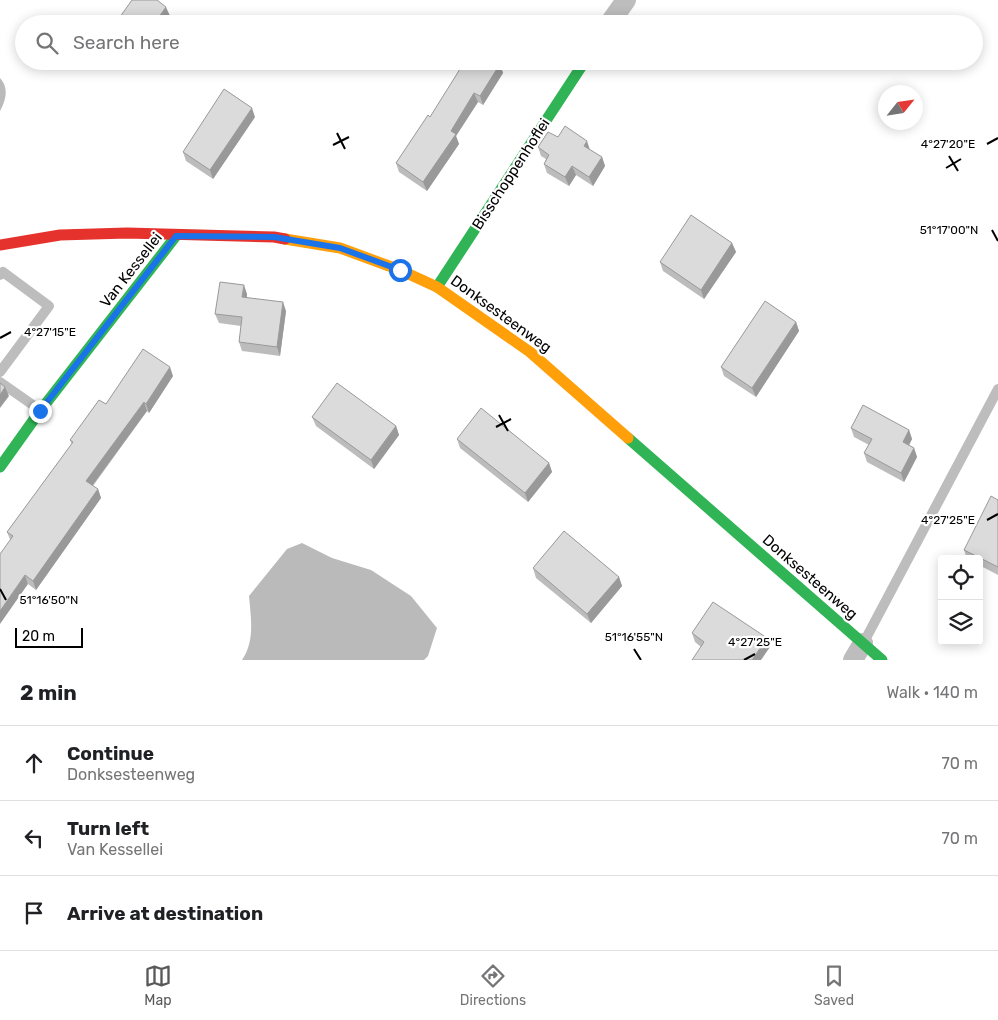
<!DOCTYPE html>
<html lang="en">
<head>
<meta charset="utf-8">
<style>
  :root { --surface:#fff; --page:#f6f6f6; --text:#202124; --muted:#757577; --line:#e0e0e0; --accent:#595959 }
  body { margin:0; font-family:Rubik,sans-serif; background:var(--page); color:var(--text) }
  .controls { position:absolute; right:15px; bottom:15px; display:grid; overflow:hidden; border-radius:5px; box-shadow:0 2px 12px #0003 }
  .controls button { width:45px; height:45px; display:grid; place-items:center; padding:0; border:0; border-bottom:1px solid var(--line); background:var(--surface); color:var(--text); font:25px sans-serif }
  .compass { position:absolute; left:878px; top:85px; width:45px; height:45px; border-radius:50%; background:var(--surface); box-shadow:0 2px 12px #0003; rotate:60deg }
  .scale { position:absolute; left:15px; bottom:12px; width:68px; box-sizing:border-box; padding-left:5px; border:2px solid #000; border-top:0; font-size:14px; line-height:18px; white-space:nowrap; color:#000; -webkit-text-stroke:4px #fff; paint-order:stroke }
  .stop { position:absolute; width:15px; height:15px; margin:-11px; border:4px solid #1a73e8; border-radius:50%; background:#fff }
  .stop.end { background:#1a73e8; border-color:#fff; box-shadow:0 1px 5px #0008 }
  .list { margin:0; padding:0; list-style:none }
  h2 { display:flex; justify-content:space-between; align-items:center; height:65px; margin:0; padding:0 20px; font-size:21px }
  h2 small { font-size:16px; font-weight:400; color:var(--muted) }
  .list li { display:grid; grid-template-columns:32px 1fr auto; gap:15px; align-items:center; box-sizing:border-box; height:75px; padding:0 20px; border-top:1px solid var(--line) }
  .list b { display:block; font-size:19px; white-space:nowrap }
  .list p { margin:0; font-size:16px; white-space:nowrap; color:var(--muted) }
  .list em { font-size:16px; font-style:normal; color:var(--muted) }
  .icon { flex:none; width:28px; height:28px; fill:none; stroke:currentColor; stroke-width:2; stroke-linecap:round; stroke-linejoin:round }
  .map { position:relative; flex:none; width:998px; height:660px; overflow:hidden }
  .search { position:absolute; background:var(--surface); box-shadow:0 2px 12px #0003; left:15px; right:15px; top:15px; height:55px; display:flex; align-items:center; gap:12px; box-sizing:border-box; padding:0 18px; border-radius:28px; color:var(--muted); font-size:19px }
  .sheet { height:290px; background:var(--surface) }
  nav { display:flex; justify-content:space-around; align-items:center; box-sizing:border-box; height:70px; border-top:1px solid var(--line); background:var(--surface); font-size:14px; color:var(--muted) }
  nav a { display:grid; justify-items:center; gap:2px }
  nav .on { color:var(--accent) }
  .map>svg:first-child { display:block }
  .water { fill:#bababa }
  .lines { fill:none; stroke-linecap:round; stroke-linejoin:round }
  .lane { stroke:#bdbdbd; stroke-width:10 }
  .street { stroke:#bdbdbd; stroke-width:20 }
  .fast { stroke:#30b455; stroke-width:11 }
  .slow { stroke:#ff9f0a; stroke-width:11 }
  .jam { stroke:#e5322d; stroke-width:11 }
  .wall { fill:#bcbcbc }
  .shaded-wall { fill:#999 }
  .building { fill:#dbdbdb; stroke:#999 }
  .route { stroke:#1a73e8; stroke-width:6 }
  .ticks { fill:none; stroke:#000; stroke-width:2 }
  .labels { text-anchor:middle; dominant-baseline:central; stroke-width:4.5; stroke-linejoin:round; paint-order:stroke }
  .street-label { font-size:15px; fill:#000; stroke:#fff }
  .ticks-label { font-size:12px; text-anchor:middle; fill:#000; stroke:#fff; stroke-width:4.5; stroke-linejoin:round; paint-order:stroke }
</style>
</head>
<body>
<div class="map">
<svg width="998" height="660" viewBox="0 0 998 660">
  <rect width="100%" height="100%" fill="#fff"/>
  <g class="water">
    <path d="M0 78C9 88 6 100 0 111Z"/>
    <path d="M302 543 332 558 371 570 411 596 437 628 428 656 424 660H242C255 641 251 619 249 596L287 549Z"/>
  </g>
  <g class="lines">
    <g class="lane">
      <polyline points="0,275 3,272 49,306 0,372"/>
      <polyline points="0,382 40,410"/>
      <polyline points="864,642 998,389"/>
    </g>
    <g class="street">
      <polyline points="609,24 626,0"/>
      <polyline points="853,660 863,643"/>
    </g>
    <g class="fast">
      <polyline points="437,287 585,61"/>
      <polyline points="628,438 882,660"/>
      <polyline points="0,467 40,411 176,236"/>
    </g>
    <polyline class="slow" points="285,239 340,248 400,270 437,287 530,352 628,438"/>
    <polyline class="jam" points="0,245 60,235 127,233 274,237 285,239"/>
  </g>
  <g class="wall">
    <polygon points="500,64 503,73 483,105 478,102 456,136 459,144 427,191 399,172 396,163 430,117"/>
    <polygon points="255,117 213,179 186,161 183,152"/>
    <polygon points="538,147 590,150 602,157 605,166 593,186 576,175 569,186 547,173 544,164 546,159 541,156"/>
    <polygon points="732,243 736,252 704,299 663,271 660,262"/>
    <polygon points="247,294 247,297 286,311 280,356 242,351 239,342 241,326 219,323 215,314"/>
    <polygon points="796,322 799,331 756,397 724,376 721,367"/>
    <polygon points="173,376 149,413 147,411 93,486 98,489 101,498 36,590 28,584 7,532 72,445 70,440 106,404"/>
    <polygon points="312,417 396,426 399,435 374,469 316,426"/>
    <polygon points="851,428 909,430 912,439 909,445 914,448 917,457 904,482 867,462 864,453 869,445 854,437"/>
    <polygon points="457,439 549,463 552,472 528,502 460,448"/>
    <polygon points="998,500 998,575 979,565 979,559 967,559 964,550"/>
    <polygon points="533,568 619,577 622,586 591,623 536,578"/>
    <polygon points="692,633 770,647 701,647 695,642"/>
  </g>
  <g class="shaded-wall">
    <polygon points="166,7 170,16 164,24 154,24"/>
    <polygon points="500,64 503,73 483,105 480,96"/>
    <polygon points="474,93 478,102 456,136 459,144 427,191 423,182 451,131"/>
    <polygon points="252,108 255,117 213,179 210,170"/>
    <polygon points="587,141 590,150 584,146"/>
    <polygon points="602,157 605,166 593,186 589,177"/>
    <polygon points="572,166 576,175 569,186 565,177"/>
    <polygon points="732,243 736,252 704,299 701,290"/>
    <polygon points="244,285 247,294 246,306 242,297"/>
    <polygon points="283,302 286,311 280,356 277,347"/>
    <polygon points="796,322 799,331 756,397 752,388"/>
    <polygon points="170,367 173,376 149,413 146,404"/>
    <polygon points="5,387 9,396 0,408 0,395"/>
    <polygon points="144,402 147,411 89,490 86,481"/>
    <polygon points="396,426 399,435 374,469 371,460"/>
    <polygon points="909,430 912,439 906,451 903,442"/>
    <polygon points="914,448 917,457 904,482 901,473"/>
    <polygon points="549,463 552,472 528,502 525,493"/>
    <polygon points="98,489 101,498 36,590 33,581"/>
    <polygon points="25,575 28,584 0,624 0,611"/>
    <polygon points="619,577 622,586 591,623 587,614"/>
    <polygon points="767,638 770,647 761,660 752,660"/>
  </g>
  <g class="building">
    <polygon points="132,0 157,0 166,7 154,24 115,24"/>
    <polygon points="465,61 496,61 500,64 480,96 474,93 451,131 456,134 423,182 396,163 428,115 430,117"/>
    <polygon points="224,89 252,108 210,170 183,152"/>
    <polygon points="565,126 587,141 584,146 602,157 589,177 572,166 565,177 544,164 549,155 538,147 548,132 558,137"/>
    <polygon points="691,215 732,243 701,290 660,262"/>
    <polygon points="220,282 244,285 242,297 283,302 277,347 239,342 242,317 215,314"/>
    <polygon points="765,301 796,322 752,388 721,367"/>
    <polygon points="143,349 170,367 146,404 144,402 86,481 98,489 33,581 25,575 0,611 0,554 13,536 7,532 73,442 70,440 99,400 106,404"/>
    <polygon points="0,383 5,387 0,395"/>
    <polygon points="337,383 396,426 371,460 312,417"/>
    <polygon points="863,405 909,430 903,442 914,448 901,473 864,453 872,439 851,428"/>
    <polygon points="481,408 549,463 525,493 457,439"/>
    <polygon points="991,496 998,500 998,567 964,550"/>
    <polygon points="564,531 619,577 587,614 533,568"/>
    <polygon points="713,602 767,638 752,660 692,660 704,642 692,633"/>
  </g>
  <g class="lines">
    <polyline class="route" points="40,411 176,236 274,237 340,248 400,270"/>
  </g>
  <path class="ticks" d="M337 133 345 149M987 144 998 138M333 145 349 137M949 156 958 171M946 168 961 159M992 230 998 241M0 338 11 332M499 415 508 431M496 427 511 419M987 520 998 514M0 589 6 600M634 649 641 660M744 660 755 654"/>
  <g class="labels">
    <g class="street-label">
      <text transform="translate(511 174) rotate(-57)">Bisschoppenhoflei</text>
      <text transform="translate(131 270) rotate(-52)">Van Kessellei</text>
      <text transform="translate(501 314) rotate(36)">Donksesteenweg</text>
      <text transform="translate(810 577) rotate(41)">Donksesteenweg</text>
    </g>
  </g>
  <g class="ticks-label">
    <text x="948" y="148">4°27'20"E</text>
    <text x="949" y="234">51°17'00"N</text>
    <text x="50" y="336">4°27'15"E</text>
    <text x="948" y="524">4°27'25"E</text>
    <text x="49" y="604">51°16'50"N</text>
    <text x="634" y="641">51°16'55"N</text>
    <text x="755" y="646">4°27'25"E</text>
  </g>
</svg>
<div class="controls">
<button><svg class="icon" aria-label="locate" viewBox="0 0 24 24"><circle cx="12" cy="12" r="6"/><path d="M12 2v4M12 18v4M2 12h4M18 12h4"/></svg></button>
<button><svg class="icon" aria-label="layers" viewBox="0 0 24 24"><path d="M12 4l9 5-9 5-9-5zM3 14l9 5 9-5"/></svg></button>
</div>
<svg class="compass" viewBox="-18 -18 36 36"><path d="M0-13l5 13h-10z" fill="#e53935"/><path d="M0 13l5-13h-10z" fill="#757577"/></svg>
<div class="scale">20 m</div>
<div class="stop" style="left:400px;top:270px"></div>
<div class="stop end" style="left:40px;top:411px"></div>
<div class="search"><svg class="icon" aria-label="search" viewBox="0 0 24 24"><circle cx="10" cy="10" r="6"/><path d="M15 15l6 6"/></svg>Search here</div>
</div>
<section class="sheet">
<h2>2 min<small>Walk · 140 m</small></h2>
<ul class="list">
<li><svg class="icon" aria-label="ahead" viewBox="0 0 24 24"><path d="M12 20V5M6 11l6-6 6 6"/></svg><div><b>Continue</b><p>Donksesteenweg</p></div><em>70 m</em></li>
<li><svg class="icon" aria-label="left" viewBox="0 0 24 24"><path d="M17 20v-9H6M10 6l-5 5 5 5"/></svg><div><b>Turn left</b><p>Van Kessellei</p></div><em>70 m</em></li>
<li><svg class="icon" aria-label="arrive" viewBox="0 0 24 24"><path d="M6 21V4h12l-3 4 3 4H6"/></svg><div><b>Arrive at destination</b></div></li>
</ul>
</section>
<nav>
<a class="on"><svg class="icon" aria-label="map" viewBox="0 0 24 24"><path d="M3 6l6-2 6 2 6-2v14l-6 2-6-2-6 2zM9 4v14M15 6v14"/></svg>Map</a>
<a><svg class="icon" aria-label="directions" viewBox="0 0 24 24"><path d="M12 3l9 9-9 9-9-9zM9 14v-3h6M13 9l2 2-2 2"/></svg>Directions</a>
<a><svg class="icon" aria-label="saved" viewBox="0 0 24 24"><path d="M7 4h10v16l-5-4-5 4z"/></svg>Saved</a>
</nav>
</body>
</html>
